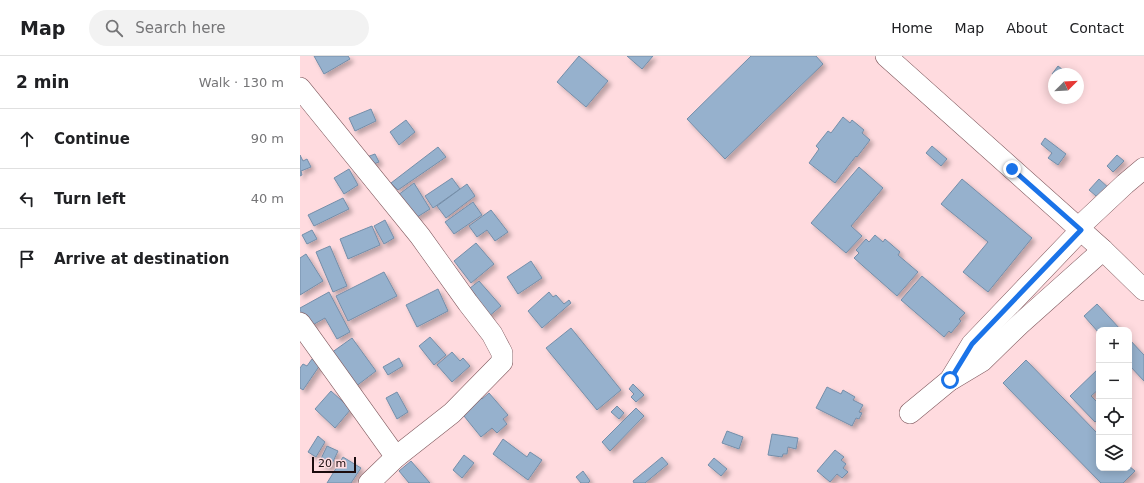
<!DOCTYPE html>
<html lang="en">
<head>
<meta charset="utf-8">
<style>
  :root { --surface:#fff; --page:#f2f2f2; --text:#202124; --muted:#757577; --line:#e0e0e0 }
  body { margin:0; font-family:"DejaVu Sans",sans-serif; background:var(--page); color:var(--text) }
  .controls { position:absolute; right:12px; bottom:12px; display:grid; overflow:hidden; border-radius:8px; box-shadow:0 2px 10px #0003 }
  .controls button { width:36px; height:36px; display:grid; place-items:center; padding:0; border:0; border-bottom:1px solid var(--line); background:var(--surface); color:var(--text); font:20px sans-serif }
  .compass { position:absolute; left:748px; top:12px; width:36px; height:36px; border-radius:50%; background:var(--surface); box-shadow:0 2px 10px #0003; rotate:66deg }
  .scale { position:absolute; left:12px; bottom:10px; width:44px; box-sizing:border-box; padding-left:4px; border:2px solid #1b0c0e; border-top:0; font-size:11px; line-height:14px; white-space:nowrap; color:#1b0c0e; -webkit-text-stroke:3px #ffdbdf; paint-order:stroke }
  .stop { position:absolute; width:12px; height:12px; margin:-9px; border:3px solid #1a73e8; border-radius:50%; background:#fff }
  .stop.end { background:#1a73e8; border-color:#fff; box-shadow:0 1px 4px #0008 }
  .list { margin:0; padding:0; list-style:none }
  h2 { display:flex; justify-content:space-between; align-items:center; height:52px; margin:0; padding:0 16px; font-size:17px }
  h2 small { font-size:13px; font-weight:400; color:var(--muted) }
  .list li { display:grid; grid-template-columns:26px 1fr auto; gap:12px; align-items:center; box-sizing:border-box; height:60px; padding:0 16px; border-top:1px solid var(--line) }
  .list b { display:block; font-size:15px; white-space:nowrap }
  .list em { font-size:13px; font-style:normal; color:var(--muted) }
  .icon { flex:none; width:22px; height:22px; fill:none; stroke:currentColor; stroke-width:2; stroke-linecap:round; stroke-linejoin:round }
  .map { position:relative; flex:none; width:844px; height:427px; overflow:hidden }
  header { display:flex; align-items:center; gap:24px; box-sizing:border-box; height:56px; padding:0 20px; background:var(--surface); border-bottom:1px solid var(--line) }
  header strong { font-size:19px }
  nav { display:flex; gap:22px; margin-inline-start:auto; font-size:14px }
  .search { width:280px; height:36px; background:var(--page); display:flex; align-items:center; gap:10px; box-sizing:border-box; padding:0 14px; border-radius:22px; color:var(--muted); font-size:15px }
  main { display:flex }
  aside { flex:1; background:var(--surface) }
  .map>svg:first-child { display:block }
  .building { fill:#96b1cd; stroke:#748ea9; filter:url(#shadow) }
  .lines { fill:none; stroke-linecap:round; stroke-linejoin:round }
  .minor-casing { stroke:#805a5f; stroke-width:22 }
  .minor { stroke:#fff; stroke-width:21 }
  .route { stroke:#1a73e8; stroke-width:5 }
</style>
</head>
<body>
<header>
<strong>Map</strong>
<div class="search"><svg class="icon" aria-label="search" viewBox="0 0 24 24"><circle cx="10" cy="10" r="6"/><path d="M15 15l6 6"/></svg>Search here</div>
<nav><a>Home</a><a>Map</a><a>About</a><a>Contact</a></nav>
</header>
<main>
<aside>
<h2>2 min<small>Walk · 130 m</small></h2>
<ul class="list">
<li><svg class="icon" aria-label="ahead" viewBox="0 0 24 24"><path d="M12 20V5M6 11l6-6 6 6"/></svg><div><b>Continue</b></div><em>90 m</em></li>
<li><svg class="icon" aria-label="left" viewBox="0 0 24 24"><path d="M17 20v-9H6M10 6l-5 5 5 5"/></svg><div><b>Turn left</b></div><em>40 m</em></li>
<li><svg class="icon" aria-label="arrive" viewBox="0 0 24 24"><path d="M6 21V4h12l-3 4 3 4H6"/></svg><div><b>Arrive at destination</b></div></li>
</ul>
</aside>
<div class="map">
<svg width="844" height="427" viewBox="0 0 844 427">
  <defs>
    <filter id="shadow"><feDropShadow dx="3.5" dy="3.5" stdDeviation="2" flood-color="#0004"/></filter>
  </defs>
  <rect width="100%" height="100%" fill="#ffdbdf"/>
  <g class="building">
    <polygon points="14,0 48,0 50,3 24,18"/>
    <polygon points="279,0 308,25 286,51 257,26"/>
    <polygon points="327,0 353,0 342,13"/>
    <polygon points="451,0 516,0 523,8 425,103 387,63"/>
    <polygon points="758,10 767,17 766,18 754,18 754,19 752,18"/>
    <polygon points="71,53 76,65 55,75 49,62"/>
    <polygon points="543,61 550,67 552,64 564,74 562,77 570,84 557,101 556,100 535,127 509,107 519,93 516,90 528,75 531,77"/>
    <polygon points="106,64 115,76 99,89 90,76"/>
    <polygon points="745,82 766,98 758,109 748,102 752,97 741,88"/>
    <polygon points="632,90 647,103 641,110 626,97"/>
    <polygon points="138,91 146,101 98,134 91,127"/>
    <polygon points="75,98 79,106 71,109 64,102"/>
    <polygon points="0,99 3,105 7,103 11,111 1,115 2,119 0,120"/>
    <polygon points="817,99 824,105 813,116 807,110"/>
    <polygon points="559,111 583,132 551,170 562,180 546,197 511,167"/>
    <polygon points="49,113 58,129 44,138 34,122"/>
    <polygon points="152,122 160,133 133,152 125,140"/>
    <polygon points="662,123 732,182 688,236 663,216 688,186 641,148"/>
    <polygon points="799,123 811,134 802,145 789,134"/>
    <polygon points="114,127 130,153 114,163 98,139"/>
    <polygon points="167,128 175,140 146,162 137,150"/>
    <polygon points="43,142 49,153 14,170 8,159"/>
    <polygon points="173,146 182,159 154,178 145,166"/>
    <polygon points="191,154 208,176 195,185 187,174 177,181 169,170"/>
    <polygon points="85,164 94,182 84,188 74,170"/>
    <polygon points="72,170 80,189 48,203 40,183"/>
    <polygon points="12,174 17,183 7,188 2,179"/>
    <polygon points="575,179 583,186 585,183 600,196 598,199 618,216 597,240 554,202 559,197 556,194 566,183 569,186"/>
    <polygon points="176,187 194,208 171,227 154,205"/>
    <polygon points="30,190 47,230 33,236 16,196"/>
    <polygon points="6,198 23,225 0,239 0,202"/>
    <polygon points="231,205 242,222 218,238 207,221"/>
    <polygon points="84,216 97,240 48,265 36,240"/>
    <polygon points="622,220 665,257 659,263 661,265 651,277 649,275 644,281 601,244"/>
    <polygon points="179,225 201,250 187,262 165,236"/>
    <polygon points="138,233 148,255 117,271 106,249"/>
    <polygon points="29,236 50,276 37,283 25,262 9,271 0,254 0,252"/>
    <polygon points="249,236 253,241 256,239 264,248 269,244 271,247 242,272 228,255"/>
    <polygon points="797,248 821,274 799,274 799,277 784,260"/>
    <polygon points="271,272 321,334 297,354 246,292"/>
    <polygon points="130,281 146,299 134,309 119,290"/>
    <polygon points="52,282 76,315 55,331 31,297"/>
    <polygon points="829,283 844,299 844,325 829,309"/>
    <polygon points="152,296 160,305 163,302 170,310 152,326 137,309"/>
    <polygon points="99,302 103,310 88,319 83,311"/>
    <polygon points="12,303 20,309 3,334 0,332 0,312 3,308 7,310"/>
    <polygon points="726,304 799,379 799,412 829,412 829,410 835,415 823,427 801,427 703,327"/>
    <polygon points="799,312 799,333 791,340 799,348 799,362 795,366 770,340"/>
    <polygon points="333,328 344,339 336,346 331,341 334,338 329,333"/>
    <polygon points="527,331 541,338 543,334 555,341 553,344 563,349 559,356 562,357 559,363 556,362 552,370 516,352"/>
    <polygon points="31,335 51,353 35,372 15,353"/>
    <polygon points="97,336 108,356 97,363 86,342"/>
    <polygon points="189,337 208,359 203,363 207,368 197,377 192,372 181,381 164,360 167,357 164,354 180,341 182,343"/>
    <polygon points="317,350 324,357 319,363 311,356"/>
    <polygon points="336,352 344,360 310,395 302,386"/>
    <polygon points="427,375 443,381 439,393 422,387"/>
    <polygon points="472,378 498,382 496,393 488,391 487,398 483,398 482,401 468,399"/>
    <polygon points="18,380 25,386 16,401 8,396"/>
    <polygon points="203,383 227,401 230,396 242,404 228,424 193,398"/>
    <polygon points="27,390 38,395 30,412 19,407"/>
    <polygon points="535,394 544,401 541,404 546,408 543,412 548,416 542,422 537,418 530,426 517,415"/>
    <polygon points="164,399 174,407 162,422 153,414"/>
    <polygon points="43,401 61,412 51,427 27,427"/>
    <polygon points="362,401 368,408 345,427 334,427 333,425"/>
    <polygon points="414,402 427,413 421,420 408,409"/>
    <polygon points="111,405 130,427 109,427 99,415"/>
    <polygon points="283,415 290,425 288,427 281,427 276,421"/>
  </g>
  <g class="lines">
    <defs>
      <g id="minor">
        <polyline points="586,0 803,194 844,234"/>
        <polyline points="0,32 120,180 168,247 192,278 202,297 202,306 152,357 96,401 69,427"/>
        <polyline points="778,172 825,128 844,112"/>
        <polyline points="0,267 96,401"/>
        <polyline points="652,323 682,305 719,269 803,194"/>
        <polyline points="610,357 650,324 672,288 781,174"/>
      </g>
    </defs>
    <use href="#minor" class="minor-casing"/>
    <use href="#minor" class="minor"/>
  </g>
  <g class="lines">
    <polyline class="route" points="650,324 672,288 781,174 712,113"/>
  </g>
</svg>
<div class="controls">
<button>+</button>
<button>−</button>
<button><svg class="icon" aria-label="locate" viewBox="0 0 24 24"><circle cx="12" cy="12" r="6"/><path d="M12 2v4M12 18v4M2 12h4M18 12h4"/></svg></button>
<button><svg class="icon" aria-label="layers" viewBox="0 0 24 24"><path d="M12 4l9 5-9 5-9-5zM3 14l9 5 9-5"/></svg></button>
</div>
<svg class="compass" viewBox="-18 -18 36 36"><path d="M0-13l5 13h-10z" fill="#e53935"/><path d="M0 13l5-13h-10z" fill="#757577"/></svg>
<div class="scale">20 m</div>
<div class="stop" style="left:650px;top:324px"></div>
<div class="stop end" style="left:712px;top:113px"></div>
</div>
</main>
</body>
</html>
